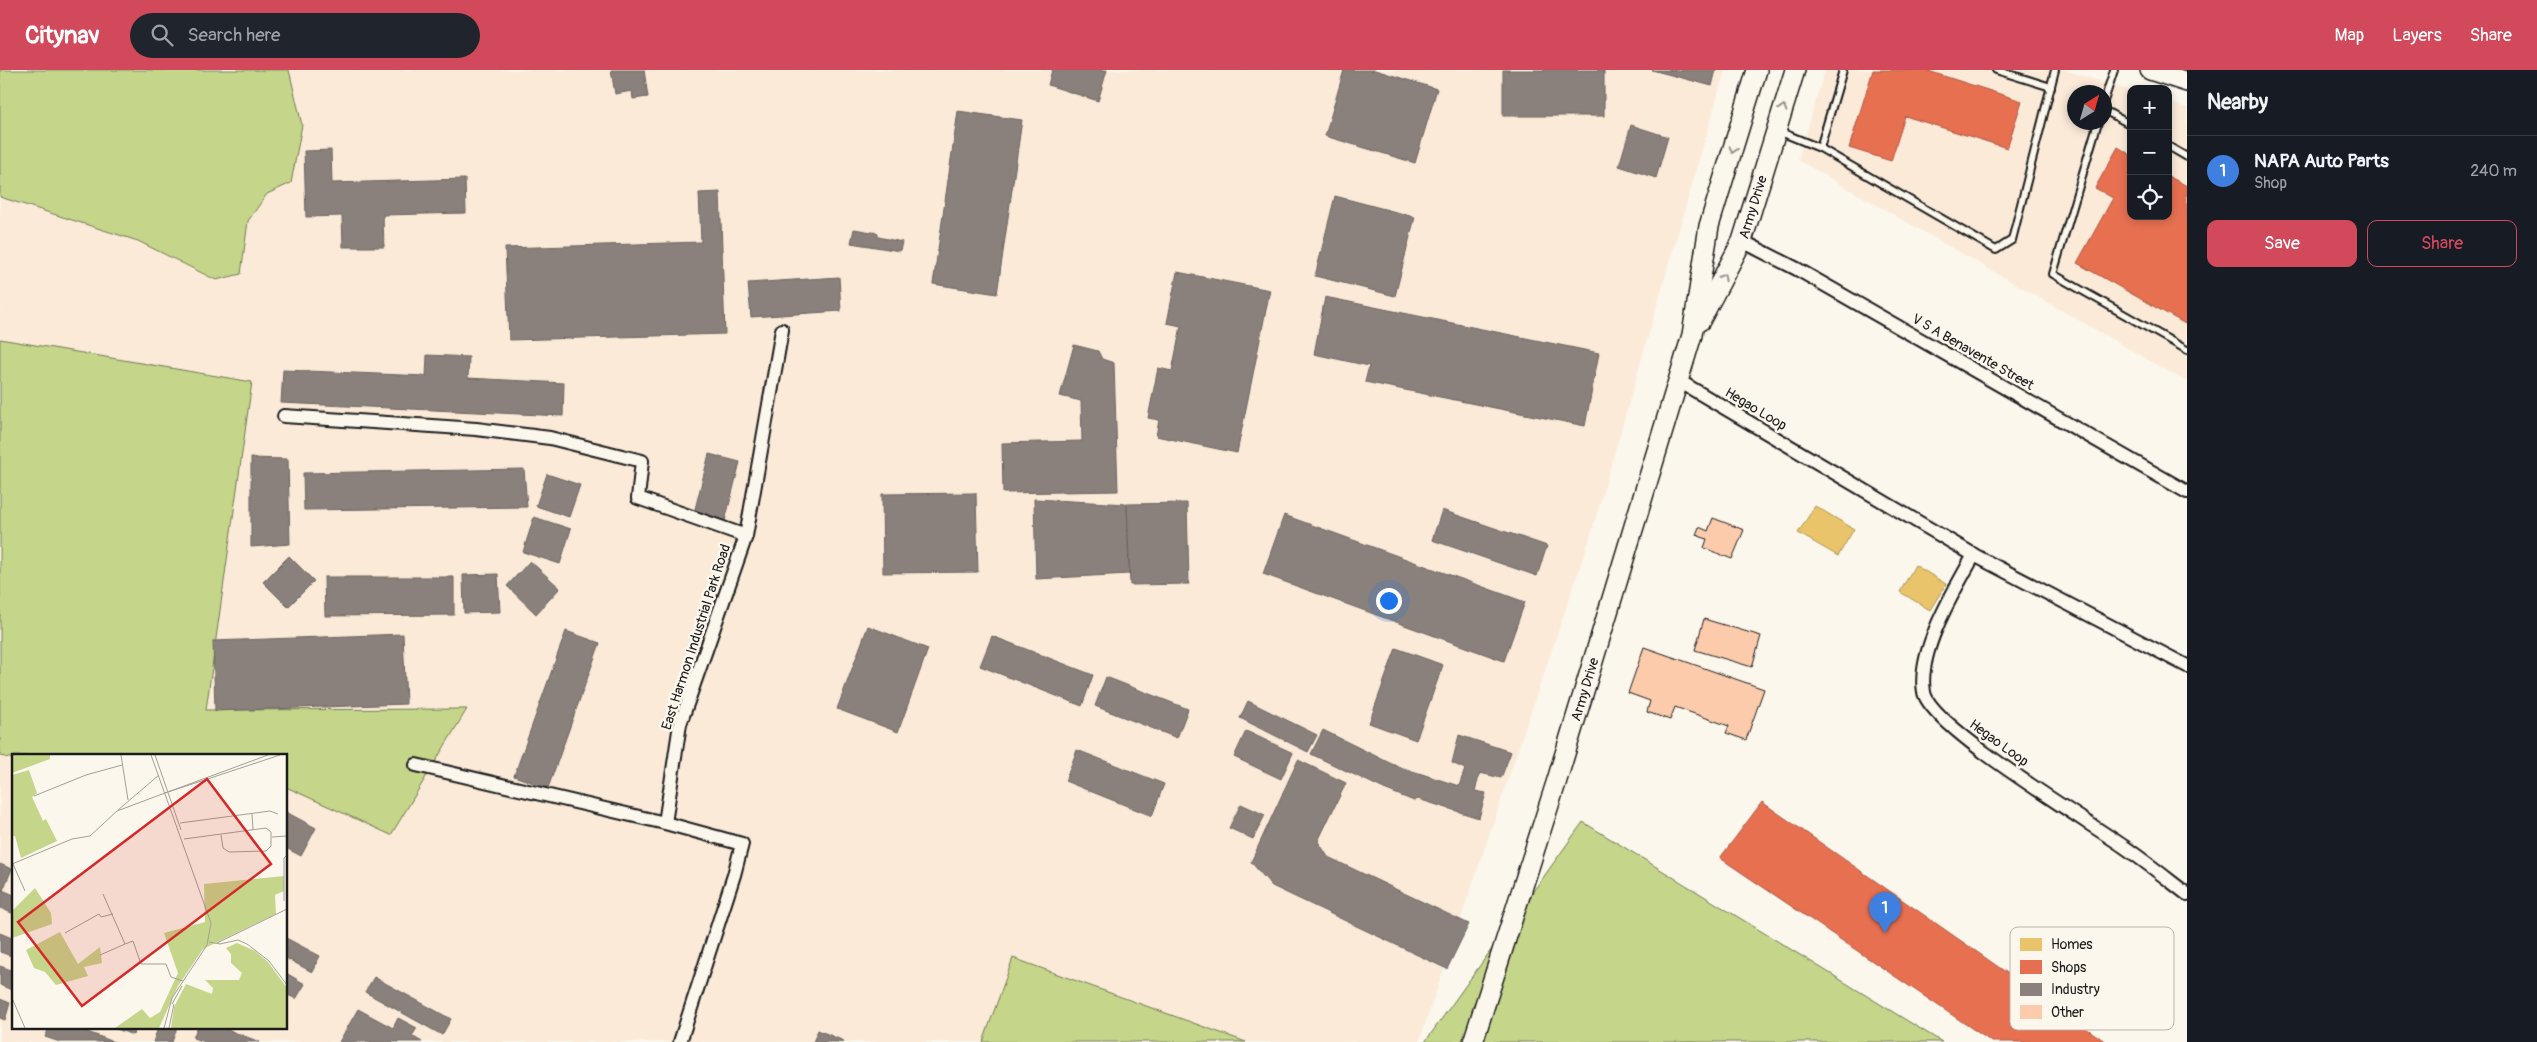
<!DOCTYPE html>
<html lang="en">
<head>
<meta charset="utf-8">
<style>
  :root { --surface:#171b24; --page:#20242c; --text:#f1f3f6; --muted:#9ea1a6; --line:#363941; --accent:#d1495b }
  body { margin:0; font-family:Pangolin,sans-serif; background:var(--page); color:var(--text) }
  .controls { position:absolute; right:15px; top:15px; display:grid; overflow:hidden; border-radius:10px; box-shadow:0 2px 8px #0003 }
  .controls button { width:45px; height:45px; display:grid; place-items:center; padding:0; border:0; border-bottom:1px solid var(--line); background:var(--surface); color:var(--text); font:25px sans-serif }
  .compass { position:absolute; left:2067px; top:15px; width:45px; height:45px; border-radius:50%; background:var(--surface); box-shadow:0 2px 8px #0003; rotate:37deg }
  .you { position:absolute; left:1388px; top:530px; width:18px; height:18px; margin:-12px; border:4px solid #fff; border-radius:50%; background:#1a73e8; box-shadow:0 0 0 8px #1a73e833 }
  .badge { display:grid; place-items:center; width:32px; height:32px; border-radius:50%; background:var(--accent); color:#fff; font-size:16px; font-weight:700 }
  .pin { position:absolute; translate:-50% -41px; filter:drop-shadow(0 1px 2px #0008) }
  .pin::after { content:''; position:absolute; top:26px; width:18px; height:15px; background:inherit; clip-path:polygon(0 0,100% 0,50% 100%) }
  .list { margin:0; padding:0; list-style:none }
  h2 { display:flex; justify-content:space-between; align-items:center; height:65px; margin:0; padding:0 20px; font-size:21px }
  h2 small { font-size:16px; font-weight:400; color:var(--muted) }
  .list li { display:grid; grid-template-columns:32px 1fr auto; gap:15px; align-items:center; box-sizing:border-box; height:70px; padding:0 20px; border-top:1px solid var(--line) }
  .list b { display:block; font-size:19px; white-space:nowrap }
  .list p { margin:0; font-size:16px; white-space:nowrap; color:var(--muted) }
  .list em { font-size:16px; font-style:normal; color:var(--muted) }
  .actions { display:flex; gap:10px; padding:15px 20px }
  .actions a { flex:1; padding:11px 0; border:1px solid var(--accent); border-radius:10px; text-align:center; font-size:18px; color:var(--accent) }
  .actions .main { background:var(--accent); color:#fff }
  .icon { flex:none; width:28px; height:28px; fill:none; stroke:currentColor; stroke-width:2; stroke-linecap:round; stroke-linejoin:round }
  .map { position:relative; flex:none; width:2187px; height:972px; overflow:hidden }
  header { display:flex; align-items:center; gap:30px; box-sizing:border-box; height:70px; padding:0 25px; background:var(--accent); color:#fff }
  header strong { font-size:24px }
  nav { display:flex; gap:28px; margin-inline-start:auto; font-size:18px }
  .search { width:350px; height:45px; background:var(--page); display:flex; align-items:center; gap:12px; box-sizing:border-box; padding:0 18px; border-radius:28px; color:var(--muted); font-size:19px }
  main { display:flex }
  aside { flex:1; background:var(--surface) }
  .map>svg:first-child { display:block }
  .built { fill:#fbead8; fill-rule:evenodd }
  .green { fill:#c5d68a; stroke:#707953 }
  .homes { fill:#e9c46a; stroke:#ac9253 }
  .shops { fill:#e76f51; stroke:#aa5641 }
  .industry { fill:#8a817c; stroke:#69635f }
  .building { fill:#fccbab; stroke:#1c1c1c }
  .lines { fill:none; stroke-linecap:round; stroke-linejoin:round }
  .service-casing { stroke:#1c1c1c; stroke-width:10 }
  .minor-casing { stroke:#1c1c1c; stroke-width:16 }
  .secondary-casing { stroke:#1c1c1c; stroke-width:22 }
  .service { stroke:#fbf7ec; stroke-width:6 }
  .minor { stroke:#fbf7ec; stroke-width:12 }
  .secondary { stroke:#fbf7ec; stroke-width:19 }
  .oneway { stroke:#97948e }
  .labels { text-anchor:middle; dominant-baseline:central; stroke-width:5; stroke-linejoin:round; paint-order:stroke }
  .street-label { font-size:14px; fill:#1c1c1c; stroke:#fbf7ec }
  .inset-road { fill:none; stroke:#a29f99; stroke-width:1 }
  .view { fill:#d62828; fill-opacity:0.15; stroke:#d62828; stroke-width:2.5 }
  .inset-edge { fill:none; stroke:#1c1c1c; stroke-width:2.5 }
  .key { fill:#fbf7ec; stroke:#b8b5ae; stroke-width:1 }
  .key-label { font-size:14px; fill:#1c1c1c }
</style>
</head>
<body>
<header>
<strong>Citynav</strong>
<div class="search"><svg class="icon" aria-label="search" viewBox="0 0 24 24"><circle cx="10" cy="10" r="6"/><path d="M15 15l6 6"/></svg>Search here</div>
<nav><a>Map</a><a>Layers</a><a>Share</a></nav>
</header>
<main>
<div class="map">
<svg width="2187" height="972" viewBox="0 0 2187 972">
  <rect width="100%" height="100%" fill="#fbf7ec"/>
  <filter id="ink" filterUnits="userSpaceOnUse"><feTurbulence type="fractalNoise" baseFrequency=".02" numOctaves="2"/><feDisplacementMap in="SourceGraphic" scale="10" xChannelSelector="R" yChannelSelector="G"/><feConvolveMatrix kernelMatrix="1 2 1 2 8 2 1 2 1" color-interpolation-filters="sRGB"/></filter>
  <g filter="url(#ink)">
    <g class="built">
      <path d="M289 0H1725L1591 464 1419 972H1246L1013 888 983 972H0V127L138 171 216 210 241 204 247 151 267 124 302 55ZM14 686H286V958H14Z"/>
      <path d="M1825 0H2065L2131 21V146H2168V32L2187 38V312L1798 90ZM2074 22H2104V52H2074Z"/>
    </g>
    <g class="green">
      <polygon points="0,0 289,0 302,55 291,113 267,124 248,151 241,204 216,210 138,171 0,127"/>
      <polygon points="0,269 252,312 206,640 467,639 391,765 286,717 286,686 14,686 14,689 0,686"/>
      <polygon points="1583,752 1942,972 1425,972"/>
      <polygon points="1013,888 1246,972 983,972"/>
    </g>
    <g class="homes">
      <polygon points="1815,436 1854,459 1838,486 1798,463"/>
      <polygon points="1915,495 1946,514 1930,540 1900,522"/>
    </g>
    <g class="shops">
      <polygon points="1873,0 1925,0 2022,31 2007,78 1905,46 1891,91 1849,78"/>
      <polygon points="2118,77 2131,85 2131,146 2168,146 2168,106 2187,116 2187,255 2077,193 2113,128 2095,118"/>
      <polygon points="1762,732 2106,972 1992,972 1720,788"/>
    </g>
    <g class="industry">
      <polygon points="611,0 644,0 648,27 633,29 632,21 615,24"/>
      <polygon points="1052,0 1107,0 1098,31 1048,15"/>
      <polygon points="1344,0 1375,0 1437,19 1415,93 1325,66"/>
      <rect x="1503" y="0" width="101" height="46"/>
      <polygon points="1652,0 1716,0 1712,16"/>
      <polygon points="958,41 1022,50 997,224 933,214"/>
      <polygon points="1631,55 1668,67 1656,108 1619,96"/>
      <polygon points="331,80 332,113 465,109 466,143 383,145 384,177 343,177 342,146 306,147 304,81"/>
      <polygon points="720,122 725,264 509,270 505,178 701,172 699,123"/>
      <polygon points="1335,126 1415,147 1395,226 1315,206"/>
      <polygon points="854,159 878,163 878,167 902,172 900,181 851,173"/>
      <polygon points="1177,202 1270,220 1237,383 1156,366 1159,350 1148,348 1158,298 1172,301 1181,256 1167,253"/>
      <polygon points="839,207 841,241 751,247 748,213"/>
      <polygon points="1325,227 1599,283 1585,356 1365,312 1369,296 1314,284"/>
      <polygon points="1074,275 1098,281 1102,289 1114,293 1118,421 1003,423 1002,373 1082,371 1081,331 1060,326"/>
      <polygon points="427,285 469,287 468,308 564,313 563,346 281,333 283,300 426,306"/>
      <polygon points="709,384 740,392 725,451 694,443"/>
      <polygon points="251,388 288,389 290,474 251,477"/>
      <polygon points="524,399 527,437 304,440 303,403"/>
      <polygon points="547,404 580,415 569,447 536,436"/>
      <polygon points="976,423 978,502 883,503 882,424"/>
      <polygon points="1034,429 1127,434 1129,504 1036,509"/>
      <polygon points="1187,433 1189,514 1130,515 1127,434"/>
      <polygon points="1442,440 1547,476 1537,506 1432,470"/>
      <polygon points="1284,445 1525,532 1504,591 1263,504"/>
      <polygon points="534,447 571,459 560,494 523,482"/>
      <polygon points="289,486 314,511 288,537 263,512"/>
      <polygon points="530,491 560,518 536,544 507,516"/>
      <polygon points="498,504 500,542 464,543 463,505"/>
      <polygon points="324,507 454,507 454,545 325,546"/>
      <polygon points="868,556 928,579 898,662 837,639"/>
      <polygon points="566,561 600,573 548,718 514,706"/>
      <polygon points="403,564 406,634 215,641 213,571"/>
      <polygon points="992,566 1093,605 1082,636 980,596"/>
      <polygon points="1396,578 1443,595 1416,670 1369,653"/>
      <polygon points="1106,607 1188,639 1177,668 1095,636"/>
      <polygon points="1248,631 1317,665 1308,682 1240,648"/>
      <polygon points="1323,660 1394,695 1459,716 1465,699 1452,693 1459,665 1511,682 1501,708 1480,703 1475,721 1486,723 1479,748 1418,729 1414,731 1384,719 1311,684"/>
      <polygon points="1246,661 1293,683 1281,709 1234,687"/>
      <polygon points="1077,680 1164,714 1152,746 1065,711"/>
      <polygon points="1298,690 1346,713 1318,771 1328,787 1469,854 1447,899 1272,816 1251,792"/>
      <polygon points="1241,734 1265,745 1253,769 1229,758"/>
      <polygon points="286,742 316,758 301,786 286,778"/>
      <polygon points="0,794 12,799 3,820 0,819"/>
      <polygon points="0,819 14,825 14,844 0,838"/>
      <polygon points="0,863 14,869 14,887 0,882"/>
      <polygon points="286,868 320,886 312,902 286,888"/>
      <polygon points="0,896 14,901 14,921 0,915"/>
      <polygon points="286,903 305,914 296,929 286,924"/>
      <polygon points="374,907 451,949 442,965 365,922"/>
      <polygon points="0,929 10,933 5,950 0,948"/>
      <polygon points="358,939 393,958 398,948 417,958 412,966 422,972 339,972"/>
      <polygon points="49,958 77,958 114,972 60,972 45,967"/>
      <polygon points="114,958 135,958 133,965"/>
      <polygon points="158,958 177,958 172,972 153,972"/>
      <polygon points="197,958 223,958 260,972 205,972 193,968"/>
      <polygon points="818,960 844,971 843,972 813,972"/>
    </g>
    <g class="building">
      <polygon points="1713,448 1744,460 1732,489 1704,478 1707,469 1696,465 1699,457 1708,461"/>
      <polygon points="1704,549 1761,566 1752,597 1695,580"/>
      <polygon points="1644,577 1764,619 1746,670 1726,663 1729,656 1675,637 1670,650 1647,642 1650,631 1628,623"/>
    </g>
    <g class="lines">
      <defs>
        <g id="service">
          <polyline points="1996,0 2051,17"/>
          <polyline points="2104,31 2114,0"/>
          <polyline points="2104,40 2131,55"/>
          <polyline points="2098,52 2053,204 2187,280"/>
          <polyline points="1778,61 1820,78 1996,180 2012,170 2055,0"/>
          <polyline points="2168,76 2187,87"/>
          <polyline points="1820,78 1843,0"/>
        </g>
        <g id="minor">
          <polyline points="1742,171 1797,199 2187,422"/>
          <polyline points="1679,311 1974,485 2187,596"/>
          <polyline points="284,346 476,359 550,368 642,391 638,428 746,466"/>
          <path d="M1974 485C1954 521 1917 581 1924 622 1929 656 2089 752 2123 776 2145 791 2166 808 2187 824"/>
          <polyline points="416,695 665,753"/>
          <polyline points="680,972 734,805 742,774 665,753 680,654 746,466 782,260"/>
        </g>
        <g id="secondary">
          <polyline points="2150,0 2187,12"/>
          <path id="s1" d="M1700 251 1742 171 1795 0"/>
          <path id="s2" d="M1473 972 1557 710 1692 265 1709 156 1757 0"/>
        </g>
      </defs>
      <use href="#service" class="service-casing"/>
      <use href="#minor" class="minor-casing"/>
      <use href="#secondary" class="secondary-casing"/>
      <use href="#service" class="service"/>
      <use href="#minor" class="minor"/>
      <use href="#secondary" class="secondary"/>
    </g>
    <defs><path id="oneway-chevron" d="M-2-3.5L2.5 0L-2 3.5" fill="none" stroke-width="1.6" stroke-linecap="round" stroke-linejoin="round" transform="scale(1.25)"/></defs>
    <g class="oneway">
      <use href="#oneway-chevron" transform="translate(1783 38) rotate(-73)"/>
      <use href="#oneway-chevron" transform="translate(1733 80) rotate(107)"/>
      <use href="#oneway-chevron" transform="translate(1723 207) rotate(-62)"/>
    </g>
  </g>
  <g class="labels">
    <g class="street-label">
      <text stroke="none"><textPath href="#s1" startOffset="126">Army Drive</textPath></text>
      <text transform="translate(1973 282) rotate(30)">V S A Benavente Street</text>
      <text transform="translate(1756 339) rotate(31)">Hegao Loop</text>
      <text transform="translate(696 567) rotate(-72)">East Harmon Industrial Park Road</text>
      <text stroke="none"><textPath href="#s2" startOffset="370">Army Drive</textPath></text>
      <text transform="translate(1999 673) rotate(36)">Hegao Loop</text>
    </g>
  </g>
  <g transform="translate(12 684)">
    <rect width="275" height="275" fill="#fbf7ec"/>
    <path d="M0 1H38V5L0 19ZM17 16 25 39 20 43 31 67 34 65 45 87 9 104 3 82H0V21ZM272 122V137L263 141 264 160 191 195 166 232 147 274H103L130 255 138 264 148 258 166 219 152 179 193 168 192 130ZM23 134 39 159 40 170 0 184V157ZM48 178 66 210 88 193 90 209 72 213 76 222 44 231 33 218 22 214 14 196ZM225 189 243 197 256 208 275 234V274H159L162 253 174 230 200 240 201 234 193 226H227L230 219 219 209V200L214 194Z" fill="#c5d68a"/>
    <path class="inset-road" d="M109 1 116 46M139 1 199 169 195 191 160 244 152 274M143 1 169 76M153 39 268 1M153 39 256 1M22 42 74 21 110 11M106 56 147 21M240 60 241 76M168 69 258 57 266 60M260 83 275 82M172 85 254 74 259 78V92L254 97 217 98 211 94 209 81M0 110 60 85 78 82 105 57 153 39M1 110 13 137M91 140 113 190 121 187 129 210H154L159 223 171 227M272 147V104L275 101M53 179 87 160 89 163 101 160M197 188 208 190 226 186 235 190 257 207 275 231M205 189 275 155M88 201 113 190M0 244 13 274M160 250 170 232M157 274 162 250"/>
    <path class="view" d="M195 25 259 110 70 252 6 168Z"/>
    <rect width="275" height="275" class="inset-edge"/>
  </g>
  <rect x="2010" y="857" width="164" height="103" rx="8" class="key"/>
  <rect x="2020" y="868" width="22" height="13" fill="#e9c46a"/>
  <rect x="2020" y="890" width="22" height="14" fill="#e76f51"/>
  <rect x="2020" y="913" width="22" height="13" fill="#8a817c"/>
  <rect x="2020" y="935" width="22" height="14" fill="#fccbab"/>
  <g class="key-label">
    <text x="2051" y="879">Homes</text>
    <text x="2051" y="902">Shops</text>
    <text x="2051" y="924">Industry</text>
    <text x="2051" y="947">Other</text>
  </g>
</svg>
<div class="controls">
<button>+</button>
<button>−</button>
<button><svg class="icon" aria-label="locate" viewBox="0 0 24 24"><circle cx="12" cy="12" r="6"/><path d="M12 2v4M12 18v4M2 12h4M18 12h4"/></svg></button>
</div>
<svg class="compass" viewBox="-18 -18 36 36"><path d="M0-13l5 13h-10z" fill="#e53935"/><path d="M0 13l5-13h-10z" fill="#9ea1a6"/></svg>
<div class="you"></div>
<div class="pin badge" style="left:1885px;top:863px;background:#3f7fe0">1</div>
</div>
<aside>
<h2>Nearby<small></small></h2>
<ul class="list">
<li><span class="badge" style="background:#3f7fe0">1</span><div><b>NAPA Auto Parts</b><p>Shop</p></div><em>240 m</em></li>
</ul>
<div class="actions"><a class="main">Save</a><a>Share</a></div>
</aside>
</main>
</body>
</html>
